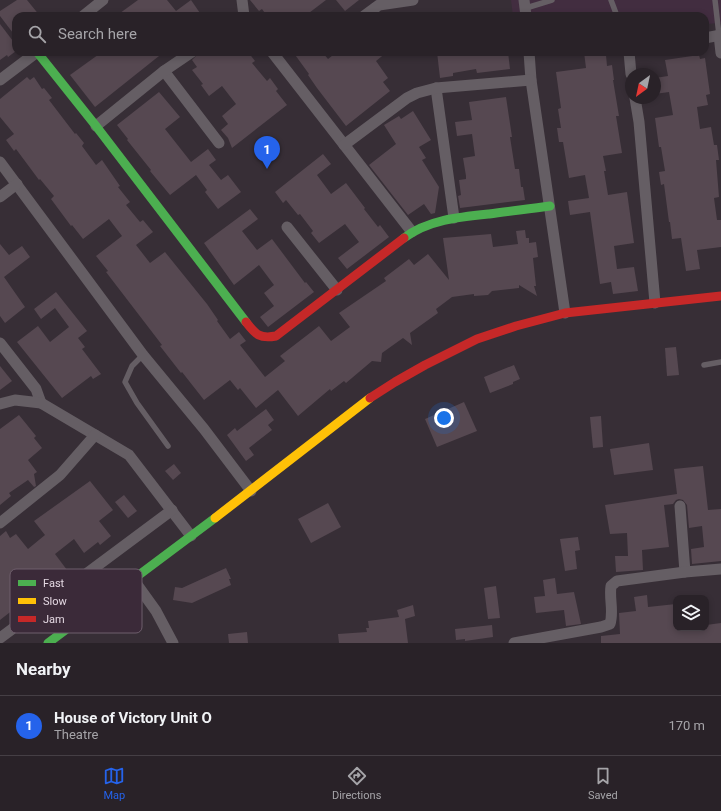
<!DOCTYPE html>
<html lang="en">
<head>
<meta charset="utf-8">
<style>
  :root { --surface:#292228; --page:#352f34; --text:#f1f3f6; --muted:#a5a4a8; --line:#453f45; --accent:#2563eb }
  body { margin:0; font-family:Roboto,sans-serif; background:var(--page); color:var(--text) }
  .controls { position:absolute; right:12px; bottom:12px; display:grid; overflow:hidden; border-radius:8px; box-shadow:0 2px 6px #0003 }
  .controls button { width:36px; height:36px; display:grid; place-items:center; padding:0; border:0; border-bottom:1px solid var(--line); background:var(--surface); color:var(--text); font:20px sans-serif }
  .compass { position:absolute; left:625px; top:68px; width:36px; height:36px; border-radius:50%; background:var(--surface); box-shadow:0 2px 6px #0003; rotate:213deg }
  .you { position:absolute; left:444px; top:418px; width:14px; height:14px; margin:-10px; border:3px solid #fff; border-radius:50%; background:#1a73e8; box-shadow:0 0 0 6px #1a73e833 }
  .badge { display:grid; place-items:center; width:26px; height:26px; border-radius:50%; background:var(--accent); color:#fff; font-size:13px; font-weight:700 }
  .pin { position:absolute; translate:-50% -33px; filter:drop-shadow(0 1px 2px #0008) }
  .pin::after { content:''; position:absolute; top:21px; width:14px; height:12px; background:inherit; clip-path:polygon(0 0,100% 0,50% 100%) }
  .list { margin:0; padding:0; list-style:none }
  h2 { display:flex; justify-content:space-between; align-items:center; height:52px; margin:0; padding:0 16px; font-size:17px }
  h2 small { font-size:13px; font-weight:400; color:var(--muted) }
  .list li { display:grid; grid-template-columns:26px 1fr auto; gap:12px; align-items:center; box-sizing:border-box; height:60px; padding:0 16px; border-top:1px solid var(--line) }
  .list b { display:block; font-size:15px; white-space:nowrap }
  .list p { margin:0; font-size:13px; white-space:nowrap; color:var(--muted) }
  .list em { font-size:13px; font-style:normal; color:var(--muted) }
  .icon { flex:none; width:22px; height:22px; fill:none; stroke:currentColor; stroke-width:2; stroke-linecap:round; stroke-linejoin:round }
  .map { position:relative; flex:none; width:721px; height:643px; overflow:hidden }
  .search { position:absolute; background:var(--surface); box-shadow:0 2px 6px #0003; left:12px; right:12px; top:12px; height:44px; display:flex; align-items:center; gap:10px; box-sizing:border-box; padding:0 14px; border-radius:12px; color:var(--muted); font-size:15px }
  .sheet { height:112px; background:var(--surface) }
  nav { display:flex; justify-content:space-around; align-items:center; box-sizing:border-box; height:56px; border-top:1px solid var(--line); background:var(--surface); font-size:11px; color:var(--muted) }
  nav a { display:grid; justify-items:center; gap:2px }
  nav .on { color:var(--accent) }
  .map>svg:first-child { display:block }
  .built { fill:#422d40 }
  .building { fill:#564851 }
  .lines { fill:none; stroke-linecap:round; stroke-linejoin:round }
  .lane { stroke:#655e64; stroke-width:5.5 }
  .street { stroke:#655e64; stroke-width:11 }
  .fast { stroke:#4caf50; stroke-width:9 }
  .slow { stroke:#ffc107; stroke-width:9 }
  .jam { stroke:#c62828; stroke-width:9 }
  .key { fill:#3b2a39; stroke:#6e5e6c; stroke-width:1 }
  .key-label { font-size:11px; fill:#e4d8e2 }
</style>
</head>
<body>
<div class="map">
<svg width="721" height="643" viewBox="0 0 721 643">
  <rect width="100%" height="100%" fill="#372e36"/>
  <polygon class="built" points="511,0 721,0 721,23 705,24 705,16 513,16"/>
  <g class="building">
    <polygon points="17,0 27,0 40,16 16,16 16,37 0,16 0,11"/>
    <polygon points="138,0 167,0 176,11 191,0 202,16 116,16"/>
    <polygon points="250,0 326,0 305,16 267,16 262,9 259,11"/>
    <polygon points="336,0 359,0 345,11"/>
    <polygon points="0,24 16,45 16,51 8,57 7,55 0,60"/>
    <polygon points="102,52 164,52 95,107 70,75"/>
    <polygon points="200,52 248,52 255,61 252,63 267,81 270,78 278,89 276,91 287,105 232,148 228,138 221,130 228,124 222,116 236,104 222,86 209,96 201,85 203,84 192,70 197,67 192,60"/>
    <polygon points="293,52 322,52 328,59 337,52 387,52 376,61 388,78 383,82 390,91 346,126 317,88 308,75 309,74"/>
    <polygon points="437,52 508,52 510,69 477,73 476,69 453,73 453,76 440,78"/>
    <polygon points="584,52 601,52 602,55 606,55 607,66 612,65 614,80 613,80 619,116 616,116 622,153 603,156 606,171 604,171 608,195 627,192 634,243 614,246 617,269 634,267 638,291 613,294 611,282 600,284 590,212 570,215 568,201 589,198 585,175 569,178 563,142 559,142 557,128 561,128 558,109 561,108 556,72 586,68"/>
    <polygon points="699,55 700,59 705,58 710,94 706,95 708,105 697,107 700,129 711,127 714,145 717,145 719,160 716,160 719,197 714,198 717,220 721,220 721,247 697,250 700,269 686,271 681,238 672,239 670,222 669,222 664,184 661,185 659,172 665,171 661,147 659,147 655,118 673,115 669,92 655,94 655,78 668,76 665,60"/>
    <polygon points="27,77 30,80 34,77 42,89 44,88 52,98 49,100 75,134 76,133 84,143 82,146 96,165 102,160 120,186 118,187 130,202 126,205 140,222 143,220 153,232 136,245 150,263 165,252 207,304 218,320 217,321 230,339 239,332 246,341 240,345 265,377 285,361 280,356 319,326 331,341 350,327 339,313 386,281 384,278 409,259 414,265 428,254 449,280 443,238 491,234 493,247 518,244 516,231 525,230 526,238 529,238 529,243 536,242 538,257 533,258 536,286 534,286 537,296 519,285 519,288 492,291 488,295 474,296 474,294 452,297 436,309 438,313 410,333 412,345 403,338 382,353 381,362 372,361 346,383 344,381 331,391 330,389 298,416 278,390 256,408 240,388 238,390 230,380 204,400 182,372 181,373 160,346 162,345 106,272 108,271 96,256 122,236 109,219 83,239 72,225 71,226 51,199 54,196 40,179 39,180 16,149 14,151 6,140 14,134 0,117 0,99"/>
    <polygon points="159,92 180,117 165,129 191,162 208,149 216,160 209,165 221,180 228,175 241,192 218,209 205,192 207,190 196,175 170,195 150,171 151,170 127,140 128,139 117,125"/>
    <polygon points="506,97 512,137 510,137 515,169 519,169 521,187 523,187 525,200 460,208 458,196 461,195 459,180 466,179 466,176 463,158 475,156 472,134 457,136 455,122 472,120 469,102"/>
    <polygon points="413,111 431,140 419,147 426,158 422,160 439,187 435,213 431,214 424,204 408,215 369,165 396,144 384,125 399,116 401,119"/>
    <polygon points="323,154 331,164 317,175 331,194 346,183 365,208 364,209 378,227 380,225 389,237 347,269 338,258 359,242 345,224 319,243 311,233 313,231 300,214 298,215 286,200 283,203 275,192"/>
    <polygon points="250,209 258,219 242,231 257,250 272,239 305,283 306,282 314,292 268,327 260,317 274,306 264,293 274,285 259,265 234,285 204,243"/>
    <polygon points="0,244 9,255 22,246 30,257 4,277 25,307 5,323 0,316"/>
    <polygon points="56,292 87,331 78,338 85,347 82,349 101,374 93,379 91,376 62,398 17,342 38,326 50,342 69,327 55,308 41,319 34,309"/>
    <polygon points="676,347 679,375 667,376 665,348"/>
    <polygon points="514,365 520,379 513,382 513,384 490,393 484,377"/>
    <polygon points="0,366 12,381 0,390"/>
    <polygon points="464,402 477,431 437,447 425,419"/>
    <polygon points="266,409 274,420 268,425 272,430 249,448 254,455 246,461 227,435 235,428 237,431"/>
    <polygon points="19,415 36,436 34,438 42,448 28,460 37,472 34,474 36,486 34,487 28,480 9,493 11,496 0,505 0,429"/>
    <polygon points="601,416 603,447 593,448 590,417"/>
    <polygon points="649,443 653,470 614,475 610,449"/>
    <polygon points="174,464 181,473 173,480 165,471"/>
    <polygon points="703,466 708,510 721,509 721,561 692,564 691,549 704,547 702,526 689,528 687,505 683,500 679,499 676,500 673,504 664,505 669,547 642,550 643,570 616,572 615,556 628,556 627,533 610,534 605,505 677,494 674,469"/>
    <polygon points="90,481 113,510 99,521 111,536 100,545 98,542 84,553 74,539 55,554 67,570 55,580 53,578 40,588 39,587 21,600 23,602 0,620 0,536 6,531 10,538 16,534 28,549 45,535 34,521"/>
    <polygon points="124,495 137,511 128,518 115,502"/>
    <polygon points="328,503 341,527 311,543 298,519"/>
    <polygon points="578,537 580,550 575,551 577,569 565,571 560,539"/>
    <polygon points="226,568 231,579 229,579 231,585 192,603 173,600 175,587 182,588"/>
    <polygon points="555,578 557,594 574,592 581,624 566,626 564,610 536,613 534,597 545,596 543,580"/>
    <polygon points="496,586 500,618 488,619 484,588"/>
    <polygon points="647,595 648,607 676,604 676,628 706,628 706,625 721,623 721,643 601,643 601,636 620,634 619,613 636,611 634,597"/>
    <polygon points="413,605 415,616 405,619 408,643 339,643 338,634 367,632 366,628 369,628 368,621 399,617 397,610"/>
    <polygon points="492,625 493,637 465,641 465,639 456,640 455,629"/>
    <polygon points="247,632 248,643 229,643 228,634"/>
  </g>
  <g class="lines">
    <g class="lane">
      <polyline points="611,0 617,16"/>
      <polyline points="715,0 719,35"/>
      <polyline points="526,8 552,0"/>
      <polyline points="143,355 132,366 125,382 137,403 168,446"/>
      <polyline points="704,365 721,362"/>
    </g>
    <g class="street">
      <polyline points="242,0 244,16"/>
      <polyline points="524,0 526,16"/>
      <polyline points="83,16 103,0"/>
      <polyline points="364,16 379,5 413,0"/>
      <polyline points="719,35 721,53"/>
      <polyline points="705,38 721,35"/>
      <polyline points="272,52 412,232"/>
      <polyline points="529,52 531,80 565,313"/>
      <polyline points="629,52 631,74"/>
      <polyline points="164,71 219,143"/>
      <polyline points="0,80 37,52"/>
      <polyline points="436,88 454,218"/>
      <polyline points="635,98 639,122 655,303"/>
      <polyline points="96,126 164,71 192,52"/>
      <polyline points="344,145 407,98 417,93 436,88 531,80"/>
      <polyline points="0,162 143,355 204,429 251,491"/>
      <polyline points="0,197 17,184"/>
      <polyline points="287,227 337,290"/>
      <polyline points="0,343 36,389 41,403"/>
      <polyline points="0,404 15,400 41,403 129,455 191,536"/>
      <polyline points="680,506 685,572"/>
      <polyline points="0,523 60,475 95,435"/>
      <polyline points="133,579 156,611 173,643"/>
      <polyline points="0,638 172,510"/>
      <path d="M514 643 601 627 610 624C614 611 609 599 611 586L617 581 685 572 721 569"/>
    </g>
    <g class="fast">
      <polyline points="37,52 96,126 246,322"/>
      <path d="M404 238C428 220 459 217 489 214 509 211 530 209 550 206"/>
      <polyline points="48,643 215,518"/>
    </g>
    <polyline class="slow" points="215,518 370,398"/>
    <g class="jam">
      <path d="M246 322C256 335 260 339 276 336L404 238"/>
      <polyline points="370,398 395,382 425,365 477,339 516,326 565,313 721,296"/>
    </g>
  </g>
  <rect x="10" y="569" width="132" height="64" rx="6" class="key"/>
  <rect x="18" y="580" width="18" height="6" fill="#4caf50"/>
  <rect x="18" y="598" width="18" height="6" fill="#ffc107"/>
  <rect x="18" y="616" width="18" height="6" fill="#c62828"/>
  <g class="key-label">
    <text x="43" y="587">Fast</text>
    <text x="43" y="605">Slow</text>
    <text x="43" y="623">Jam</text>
  </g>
</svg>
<div class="controls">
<button><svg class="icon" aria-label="layers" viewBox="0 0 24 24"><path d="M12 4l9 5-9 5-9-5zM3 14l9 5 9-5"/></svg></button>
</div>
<svg class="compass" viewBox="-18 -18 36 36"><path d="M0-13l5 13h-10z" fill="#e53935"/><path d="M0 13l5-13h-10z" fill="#a5a4a8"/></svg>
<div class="you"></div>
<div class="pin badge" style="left:267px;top:169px">1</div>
<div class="search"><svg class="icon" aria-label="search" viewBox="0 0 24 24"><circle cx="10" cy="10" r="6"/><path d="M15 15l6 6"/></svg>Search here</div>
</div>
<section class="sheet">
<h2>Nearby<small></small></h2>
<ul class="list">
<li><span class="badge">1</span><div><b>House of Victory Unit O</b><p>Theatre</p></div><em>170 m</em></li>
</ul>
</section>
<nav>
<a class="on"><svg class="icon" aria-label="map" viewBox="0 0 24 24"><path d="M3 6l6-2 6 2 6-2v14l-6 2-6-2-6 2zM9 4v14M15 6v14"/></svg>Map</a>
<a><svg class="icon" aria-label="directions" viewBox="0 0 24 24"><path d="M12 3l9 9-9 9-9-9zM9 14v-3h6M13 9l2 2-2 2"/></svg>Directions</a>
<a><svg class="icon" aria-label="saved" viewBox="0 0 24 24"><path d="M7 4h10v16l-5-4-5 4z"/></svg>Saved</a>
</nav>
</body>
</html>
